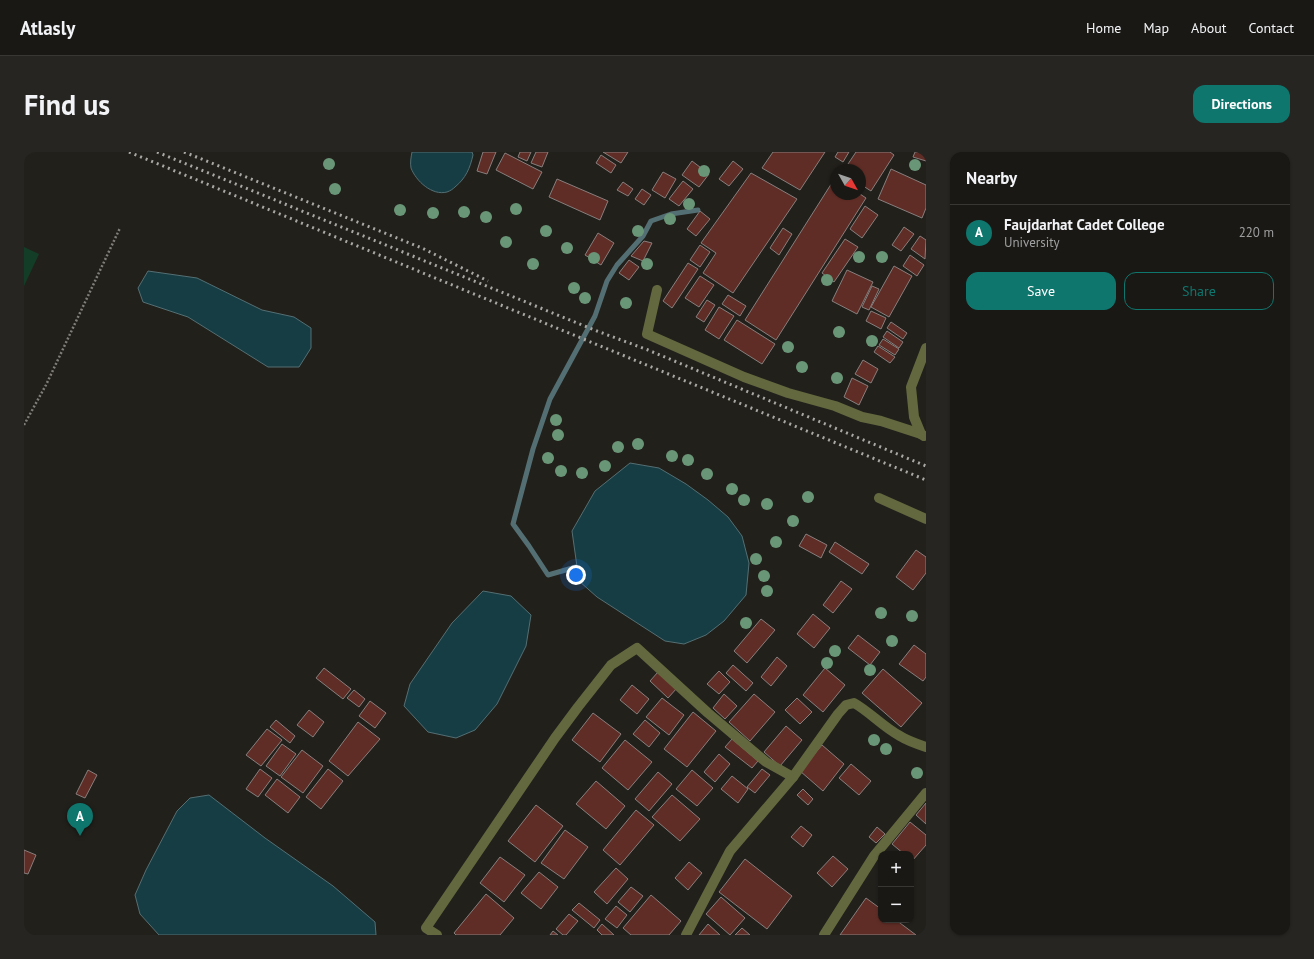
<!DOCTYPE html>
<html lang="en">
<head>
<meta charset="utf-8">
<style>
  :root { --surface:#1a1814; --page:#272522; --text:#f1f3f6; --muted:#9fa0a0; --line:#383734; --accent:#0f766e }
  body { margin:0; font-family:"PT Sans",sans-serif; background:var(--page); color:var(--text) }
  .controls { position:absolute; right:12px; bottom:12px; display:grid; overflow:hidden; border-radius:8px; box-shadow:0 1px 3px #0004 }
  .controls button { width:36px; height:36px; display:grid; place-items:center; padding:0; border:0; border-bottom:1px solid var(--line); background:var(--surface); color:var(--text); font:20px sans-serif }
  .compass { position:absolute; left:806px; top:12px; width:36px; height:36px; border-radius:50%; background:var(--surface); box-shadow:0 1px 3px #0004; rotate:130deg }
  .you { position:absolute; left:552px; top:423px; width:14px; height:14px; margin:-10px; border:3px solid #fff; border-radius:50%; background:#1a73e8; box-shadow:0 0 0 6px #1a73e833 }
  .badge { display:grid; place-items:center; width:26px; height:26px; border-radius:50%; background:var(--accent); color:#fff; font-size:13px; font-weight:700 }
  .pin { position:absolute; translate:-50% -33px; filter:drop-shadow(0 1px 2px #0008) }
  .pin::after { content:''; position:absolute; top:21px; width:14px; height:12px; background:inherit; clip-path:polygon(0 0,100% 0,50% 100%) }
  .list { margin:0; padding:0; list-style:none }
  h2 { display:flex; justify-content:space-between; align-items:center; height:52px; margin:0; padding:0 16px; font-size:17px }
  h2 small { font-size:13px; font-weight:400; color:var(--muted) }
  .list li { display:grid; grid-template-columns:26px 1fr auto; gap:12px; align-items:center; box-sizing:border-box; height:56px; padding:0 16px; border-top:1px solid var(--line) }
  .list b { display:block; font-size:15px; white-space:nowrap }
  .list p { margin:0; font-size:13px; white-space:nowrap; color:var(--muted) }
  .list em { font-size:13px; font-style:normal; color:var(--muted) }
  .actions { display:flex; gap:8px; padding:12px 16px }
  .actions a { flex:1; padding:9px 0; border:1px solid var(--accent); border-radius:12px; text-align:center; font-size:14px; color:var(--accent) }
  .actions .main { background:var(--accent); color:#fff }
  .map { position:relative; flex:none; width:902px; height:783px; overflow:hidden; border-radius:12px }
  header { display:flex; align-items:center; gap:24px; box-sizing:border-box; height:56px; padding:0 20px; background:var(--surface); border-bottom:1px solid var(--line) }
  header strong { font-size:19px }
  nav { display:flex; gap:22px; margin-inline-start:auto; font-size:14px }
  .intro { display:flex; align-items:center; justify-content:space-between; box-sizing:border-box; height:96px; padding:0 24px }
  h1 { margin:0; font-size:28px }
  .button { padding:10px 18px; border-radius:12px; background:var(--accent); color:#fff; font-size:14px; font-weight:700 }
  main { display:flex; gap:24px; padding:0 24px }
  aside { flex:1; background:var(--surface); border-radius:12px; box-shadow:0 1px 3px #0004 }
  .map>svg:first-child { display:block }
  .green { fill:#143d27 }
  .water { fill:#163d44; stroke:#546f73 }
  .lines { fill:none; stroke-linecap:round; stroke-linejoin:round }
  .stream { stroke:#546f73; stroke-width:5 }
  .building { fill:#602d26; stroke:#877f7e }
  .path { stroke:#807e7a; stroke-width:2.5; stroke-dasharray:2 2; stroke-linecap:butt }
  .service { stroke:#64683f; stroke-width:10 }
  .minor { stroke:#64683f; stroke-width:10 }
  .rail { stroke:#a9a8a5; stroke-width:3; stroke-dasharray:2 4; stroke-linecap:butt }
  .tree { fill:#6a9678 }
</style>
</head>
<body>
<header>
<strong>Atlasly</strong>
<nav><a>Home</a><a>Map</a><a>About</a><a>Contact</a></nav>
</header>
<div class="intro"><h1>Find us</h1><a class="button">Directions</a></div>
<main>
<div class="map">
<svg width="902" height="783" viewBox="0 0 902 783">
  <rect width="100%" height="100%" fill="#22201b"/>
  <polygon class="green" points="0,95 15,102 0,134"/>
  <g class="water">
    <path d="M388 0H448L449 3C446 16 442 26 431 35 429 37 426 39 423 40 408 44 392 29 387 16 386 11 387 5 388 0Z"/>
    <polygon points="124,119 173,126 238,158 270,165 287,176 287,196 275,215 244,215 164,165 119,150 114,136"/>
    <polygon points="606,311 635,316 662,332 684,348 704,365 718,384 725,411 722,443 700,469 682,483 660,492 641,489 573,445 555,429 548,379 571,339"/>
    <polygon points="459,439 487,444 507,463 502,494 473,552 451,578 432,586 404,580 380,554 386,532 428,471"/>
    <polygon points="185,643 241,686 309,734 351,770 352,783 135,783 116,762 111,743 122,718 153,659 166,646"/>
  </g>
  <g class="lines">
    <polyline class="stream" points="552,415 524,423 505,394 489,372 509,297 526,247 571,164 583,129 593,113 619,84 627,69 647,62 674,58"/>
  </g>
  <g class="building">
    <polygon points="459,0 472,0 463,22 453,19"/>
    <polygon points="496,0 507,0 503,9 494,5"/>
    <polygon points="512,0 524,0 518,15 507,11"/>
    <polygon points="579,0 604,0 597,11"/>
    <polygon points="749,0 801,0 776,38 738,16"/>
    <polygon points="814,0 825,0 819,10 811,5"/>
    <polygon points="832,0 866,0 870,3 847,39 836,32 836,18 820,18"/>
    <polygon points="891,0 902,0 902,9 889,5"/>
    <polygon points="481,1 518,20 509,37 472,18"/>
    <polygon points="577,3 592,13 587,21 572,11"/>
    <polygon points="668,9 685,22 675,35 658,23"/>
    <polygon points="709,9 719,17 705,34 695,27"/>
    <polygon points="867,17 902,33 902,56 898,66 854,47"/>
    <polygon points="639,20 652,27 641,46 628,38"/>
    <polygon points="727,21 773,47 709,141 679,121 692,101 677,91"/>
    <polygon points="811,26 812,42 836,42 842,46 752,188 721,168"/>
    <polygon points="533,27 584,49 576,68 525,45"/>
    <polygon points="659,29 669,37 655,54 645,47"/>
    <polygon points="599,30 609,37 604,44 593,38"/>
    <polygon points="618,37 627,43 620,53 611,47"/>
    <polygon points="841,54 854,63 838,86 826,77"/>
    <polygon points="676,59 686,67 672,84 663,77"/>
    <polygon points="880,75 890,82 877,99 868,93"/>
    <polygon points="759,76 768,82 755,103 746,96"/>
    <polygon points="574,81 590,91 577,113 561,103"/>
    <polygon points="896,84 902,88 901,107 887,97"/>
    <polygon points="821,87 834,95 810,130 798,121"/>
    <polygon points="620,89 628,91 619,109 607,104"/>
    <polygon points="676,93 686,100 676,115 666,108"/>
    <polygon points="886,103 900,113 893,124 879,114"/>
    <polygon points="605,108 615,115 605,128 595,121"/>
    <polygon points="664,111 674,117 648,156 639,149"/>
    <polygon points="870,114 888,124 865,165 847,155"/>
    <polygon points="823,118 849,130 833,162 808,149"/>
    <polygon points="676,124 690,133 675,155 661,146"/>
    <polygon points="848,134 855,137 845,158 838,155"/>
    <polygon points="704,143 722,154 716,164 698,152"/>
    <polygon points="683,148 691,153 680,170 672,165"/>
    <polygon points="695,155 710,164 695,187 681,178"/>
    <polygon points="847,159 862,166 857,177 842,169"/>
    <polygon points="713,168 751,192 738,212 700,188"/>
    <polygon points="867,170 883,181 879,187 863,176"/>
    <polygon points="863,179 879,190 875,196 859,185"/>
    <polygon points="859,187 875,197 871,203 855,193"/>
    <polygon points="854,194 871,205 866,211 850,200"/>
    <polygon points="839,208 854,217 847,231 831,222"/>
    <polygon points="828,226 844,234 835,253 820,245"/>
    <polygon points="782,382 803,393 797,406 775,394"/>
    <polygon points="811,390 845,412 838,422 805,400"/>
    <polygon points="892,398 902,405 902,421 889,438 872,425"/>
    <polygon points="817,429 828,437 809,461 799,453"/>
    <polygon points="789,462 806,476 790,496 773,482"/>
    <polygon points="737,467 751,478 723,511 710,499"/>
    <polygon points="834,483 856,500 846,513 824,496"/>
    <polygon points="890,493 902,502 902,525 899,529 875,512"/>
    <polygon points="753,505 763,514 747,534 737,525"/>
    <polygon points="709,513 729,531 722,539 702,521"/>
    <polygon points="300,516 327,537 319,547 292,526"/>
    <polygon points="801,516 821,533 799,560 779,543"/>
    <polygon points="859,517 898,551 877,575 838,541"/>
    <polygon points="695,519 706,530 695,542 683,532"/>
    <polygon points="634,520 653,536 644,546 626,529"/>
    <polygon points="608,533 625,547 613,562 596,548"/>
    <polygon points="330,538 341,547 335,555 323,546"/>
    <polygon points="700,542 713,554 701,567 689,556"/>
    <polygon points="730,542 751,560 726,589 705,570"/>
    <polygon points="638,546 660,563 645,583 622,565"/>
    <polygon points="773,546 788,560 776,572 761,558"/>
    <polygon points="346,549 362,561 351,576 335,564"/>
    <polygon points="285,558 300,570 289,585 273,573"/>
    <polygon points="669,560 692,579 663,615 640,597"/>
    <polygon points="569,561 597,582 576,610 548,588"/>
    <polygon points="252,568 271,584 266,591 246,575"/>
    <polygon points="621,568 636,581 625,595 609,582"/>
    <polygon points="334,570 356,587 324,624 305,609"/>
    <polygon points="762,574 778,588 756,614 740,600"/>
    <polygon points="243,577 258,588 237,614 222,603"/>
    <polygon points="708,587 734,609 728,616 701,595"/>
    <polygon points="601,588 628,610 604,638 578,616"/>
    <polygon points="258,592 272,602 256,624 242,614"/>
    <polygon points="798,593 820,612 799,639 776,619"/>
    <polygon points="278,598 299,614 279,641 257,625"/>
    <polygon points="695,602 706,612 691,630 680,620"/>
    <polygon points="827,612 847,629 835,643 815,626"/>
    <polygon points="236,617 248,626 234,645 222,637"/>
    <polygon points="304,617 319,629 297,657 282,645"/>
    <polygon points="738,617 746,623 731,641 723,635"/>
    <polygon points="64,618 73,623 61,646 52,642"/>
    <polygon points="668,618 689,636 673,654 652,637"/>
    <polygon points="634,620 648,632 625,659 611,647"/>
    <polygon points="708,624 724,637 714,651 697,637"/>
    <polygon points="253,627 276,645 264,661 241,643"/>
    <polygon points="572,629 601,654 582,677 552,652"/>
    <polygon points="779,637 789,647 784,653 773,643"/>
    <polygon points="648,643 676,667 656,689 628,665"/>
    <polygon points="902,651 902,672 892,663"/>
    <polygon points="512,653 539,674 511,710 484,689"/>
    <polygon points="612,658 630,673 596,713 579,698"/>
    <polygon points="886,670 902,683 902,693 888,709 887,702 880,702 868,692"/>
    <polygon points="777,674 788,683 779,695 767,685"/>
    <polygon points="853,675 861,682 852,691 845,685"/>
    <polygon points="541,678 564,695 540,727 517,711"/>
    <polygon points="0,698 12,703 4,722 0,721"/>
    <polygon points="809,704 824,717 808,735 793,721"/>
    <polygon points="476,705 501,723 480,750 456,731"/>
    <polygon points="721,707 768,744 743,777 695,740"/>
    <polygon points="665,710 678,721 664,738 651,726"/>
    <polygon points="592,716 604,727 583,752 570,740"/>
    <polygon points="515,720 534,735 517,757 497,741"/>
    <polygon points="607,735 619,744 606,760 594,750"/>
    <polygon points="462,742 490,766 476,783 432,783 430,781"/>
    <polygon points="627,743 657,769 645,783 607,783 599,776"/>
    <polygon points="697,745 721,766 706,783 682,762"/>
    <polygon points="842,746 857,757 857,768 872,768 892,783 816,783"/>
    <polygon points="555,751 576,768 570,776 548,758"/>
    <polygon points="592,754 603,763 593,776 581,767"/>
    <polygon points="545,762 554,769 542,783 539,783 532,777"/>
    <polygon points="578,772 590,783 578,783 573,778"/>
    <polygon points="684,772 696,783 675,783"/>
    <polygon points="718,776 726,783 711,783"/>
    <polygon points="529,779 534,783 526,783"/>
  </g>
  <g class="lines">
    <polyline class="path" points="0,273 22,233 96,76"/>
    <g class="service">
      <polyline points="633,138 623,182 720,225 764,241 811,254 838,265 857,269 897,282"/>
      <polyline points="900,284 897,282 890,265 887,235 902,196"/>
      <polyline points="855,346 902,367"/>
    </g>
    <g class="minor">
      <polyline points="413,783 402,776 531,586 554,555 587,513 613,496 684,561 742,610 769,625"/>
      <path d="M662 783 706 699 769 625 814 562 822 553 830 551C846 560 859 575 876 584 884 589 893 592 902 595"/>
      <polyline points="800,783 850,704 902,641"/>
    </g>
    <g class="rail">
      <polyline points="105,0 902,328"/>
      <polyline points="133,0 573,179 624,198 902,314"/>
      <polyline points="160,0 398,96 464,129"/>
    </g>
  </g>
  <g class="tree">
    <circle cx="305" cy="12" r="6"/>
    <circle cx="891" cy="13" r="6"/>
    <circle cx="680" cy="19" r="6"/>
    <circle cx="311" cy="37" r="6"/>
    <circle cx="665" cy="52" r="6"/>
    <circle cx="492" cy="57" r="6"/>
    <circle cx="376" cy="58" r="6"/>
    <circle cx="440" cy="60" r="6"/>
    <circle cx="409" cy="61" r="6"/>
    <circle cx="462" cy="65" r="6"/>
    <circle cx="646" cy="67" r="6"/>
    <circle cx="522" cy="79" r="6"/>
    <circle cx="614" cy="79" r="6"/>
    <circle cx="482" cy="90" r="6"/>
    <circle cx="543" cy="96" r="6"/>
    <circle cx="835" cy="105" r="6"/>
    <circle cx="858" cy="105" r="6"/>
    <circle cx="570" cy="106" r="6"/>
    <circle cx="509" cy="112" r="6"/>
    <circle cx="623" cy="112" r="6"/>
    <circle cx="803" cy="128" r="6"/>
    <circle cx="550" cy="136" r="6"/>
    <circle cx="561" cy="146" r="6"/>
    <circle cx="602" cy="151" r="6"/>
    <circle cx="815" cy="180" r="6"/>
    <circle cx="848" cy="189" r="6"/>
    <circle cx="764" cy="195" r="6"/>
    <circle cx="778" cy="215" r="6"/>
    <circle cx="813" cy="226" r="6"/>
    <circle cx="532" cy="268" r="6"/>
    <circle cx="534" cy="283" r="6"/>
    <circle cx="614" cy="292" r="6"/>
    <circle cx="594" cy="295" r="6"/>
    <circle cx="648" cy="304" r="6"/>
    <circle cx="524" cy="306" r="6"/>
    <circle cx="664" cy="308" r="6"/>
    <circle cx="581" cy="314" r="6"/>
    <circle cx="537" cy="319" r="6"/>
    <circle cx="558" cy="321" r="6"/>
    <circle cx="683" cy="322" r="6"/>
    <circle cx="708" cy="337" r="6"/>
    <circle cx="784" cy="345" r="6"/>
    <circle cx="720" cy="348" r="6"/>
    <circle cx="743" cy="352" r="6"/>
    <circle cx="769" cy="369" r="6"/>
    <circle cx="752" cy="390" r="6"/>
    <circle cx="732" cy="407" r="6"/>
    <circle cx="740" cy="424" r="6"/>
    <circle cx="743" cy="439" r="6"/>
    <circle cx="857" cy="461" r="6"/>
    <circle cx="888" cy="464" r="6"/>
    <circle cx="722" cy="471" r="6"/>
    <circle cx="868" cy="489" r="6"/>
    <circle cx="811" cy="499" r="6"/>
    <circle cx="803" cy="511" r="6"/>
    <circle cx="846" cy="518" r="6"/>
    <circle cx="850" cy="588" r="6"/>
    <circle cx="862" cy="597" r="6"/>
    <circle cx="893" cy="621" r="6"/>
  </g>
</svg>
<div class="controls">
<button>+</button>
<button>−</button>
</div>
<svg class="compass" viewBox="-18 -18 36 36"><path d="M0-13l5 13h-10z" fill="#e53935"/><path d="M0 13l5-13h-10z" fill="#9fa0a0"/></svg>
<div class="you"></div>
<div class="pin badge" style="left:56px;top:684px">A</div>
</div>
<aside>
<h2>Nearby<small></small></h2>
<ul class="list">
<li><span class="badge">A</span><div><b>Faujdarhat Cadet College</b><p>University</p></div><em>220 m</em></li>
</ul>
<div class="actions"><a class="main">Save</a><a>Share</a></div>
</aside>
</main>
</body>
</html>
